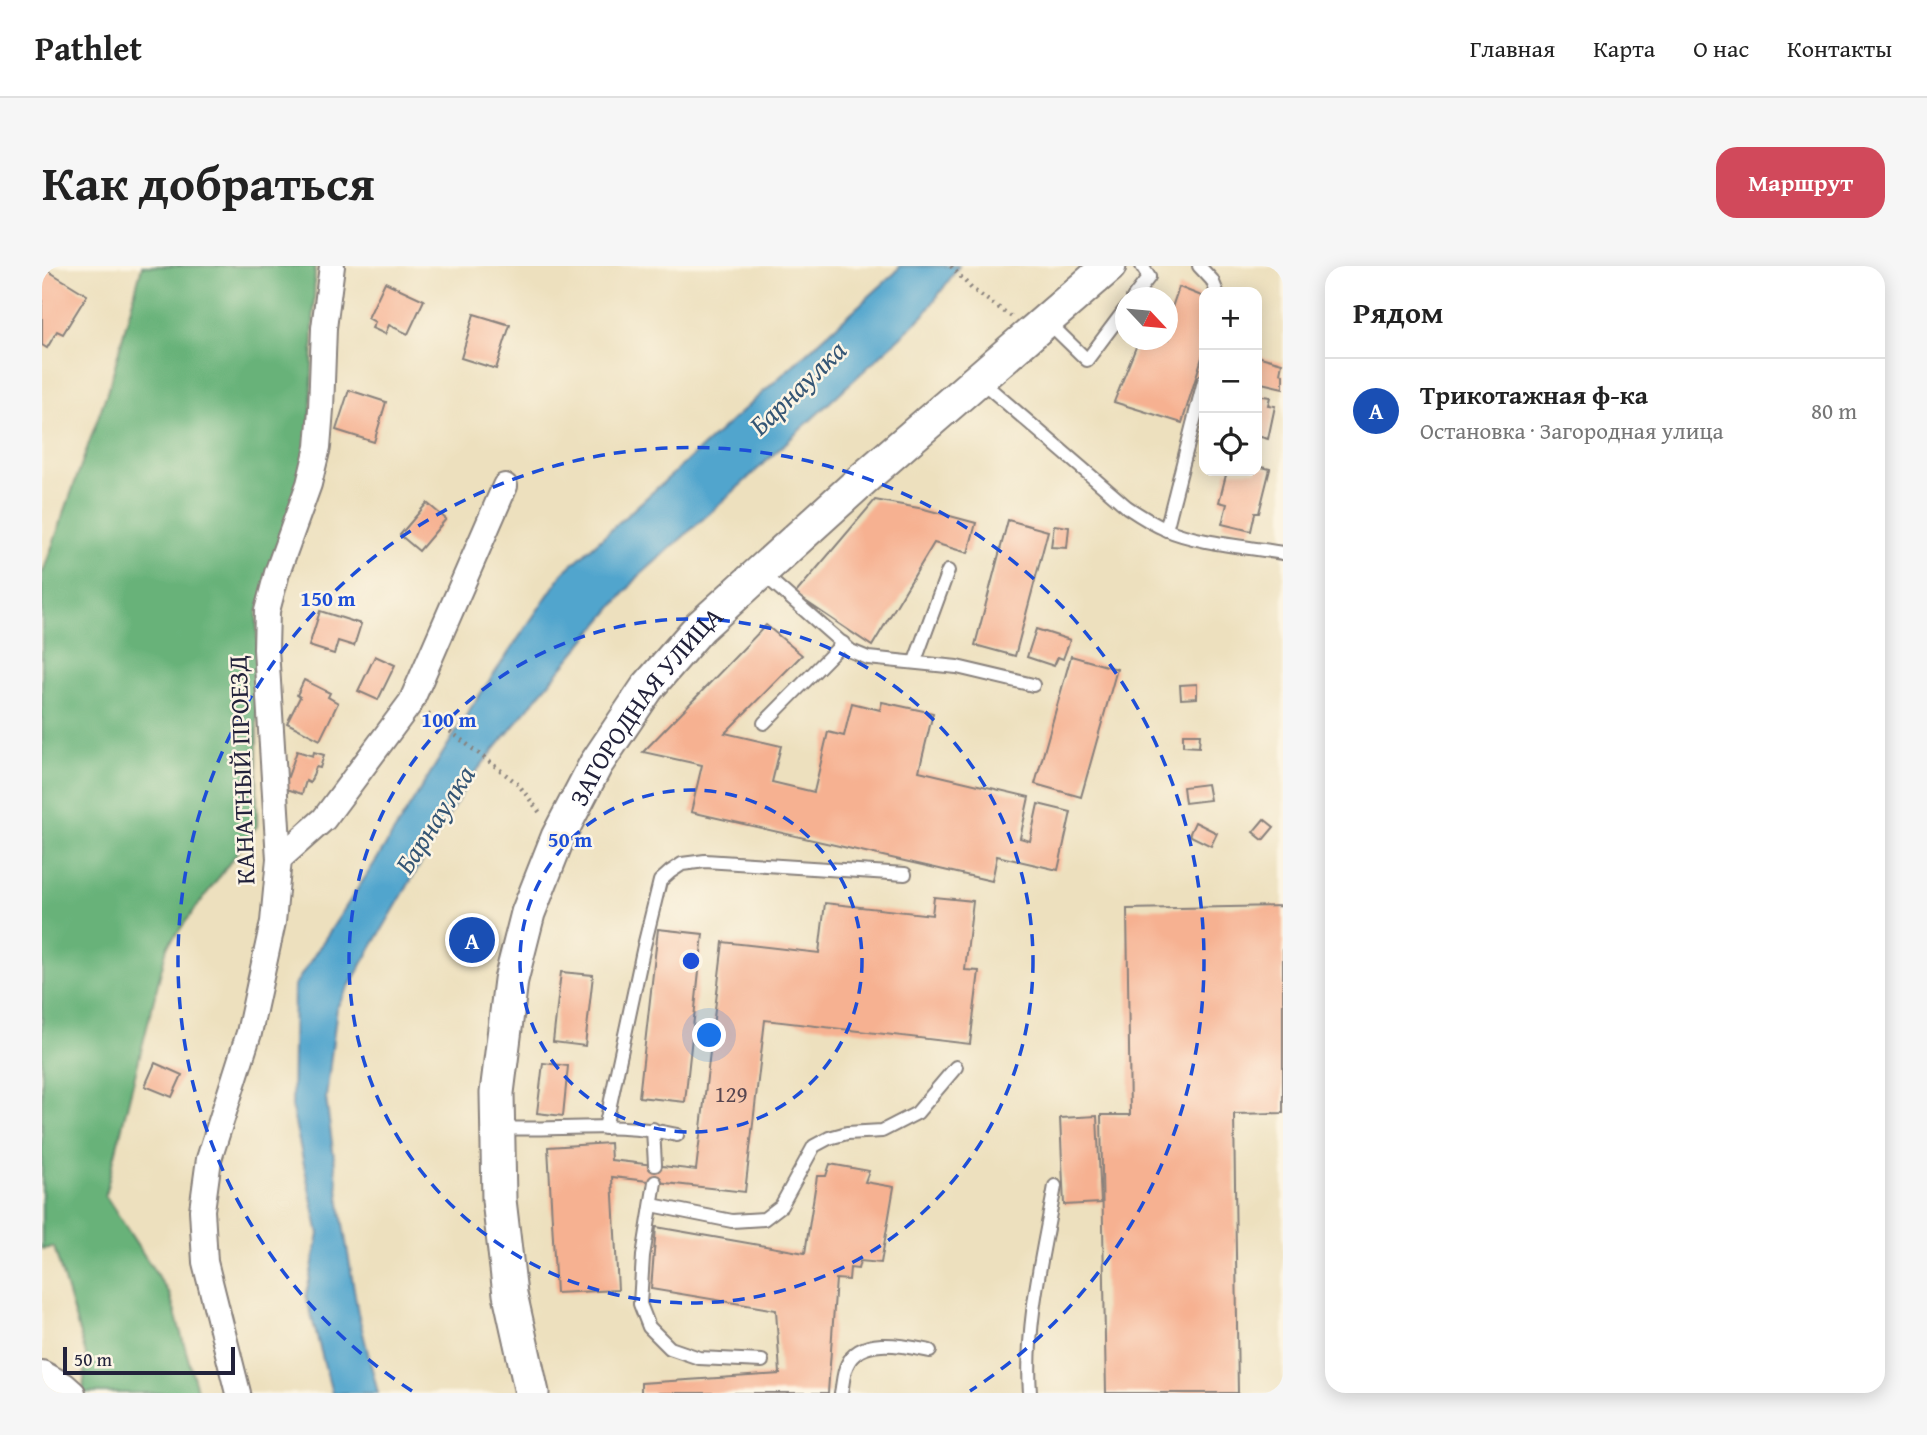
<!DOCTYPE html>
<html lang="ru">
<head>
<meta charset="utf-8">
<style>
  :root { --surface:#fff; --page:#f6f6f6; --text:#222; --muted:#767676; --line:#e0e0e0; --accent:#d1495b }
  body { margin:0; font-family:"Gentium Book Plus",serif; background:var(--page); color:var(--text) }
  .controls { position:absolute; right:21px; top:21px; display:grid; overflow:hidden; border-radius:14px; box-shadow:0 4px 18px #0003 }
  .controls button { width:63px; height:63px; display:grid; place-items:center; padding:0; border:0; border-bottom:2px solid var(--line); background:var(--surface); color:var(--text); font:35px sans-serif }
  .compass { position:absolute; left:1073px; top:21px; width:63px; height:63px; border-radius:50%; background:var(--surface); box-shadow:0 4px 18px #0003; rotate:116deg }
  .scale { position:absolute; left:21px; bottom:18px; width:172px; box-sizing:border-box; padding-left:7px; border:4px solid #22223b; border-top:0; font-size:19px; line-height:24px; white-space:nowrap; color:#22223b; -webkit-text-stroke:5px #fcf5e5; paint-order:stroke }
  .you { position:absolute; left:668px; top:770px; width:24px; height:24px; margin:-18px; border:5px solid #fff; border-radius:50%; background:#1a73e8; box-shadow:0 0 0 10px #1a73e833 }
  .badge { display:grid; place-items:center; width:46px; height:46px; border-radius:50%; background:var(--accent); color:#fff; font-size:23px; font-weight:700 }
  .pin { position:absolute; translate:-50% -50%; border:4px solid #fff; box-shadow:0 2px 7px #0006 }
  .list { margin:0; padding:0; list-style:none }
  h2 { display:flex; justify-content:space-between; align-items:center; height:91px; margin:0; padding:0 28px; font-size:30px }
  h2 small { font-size:23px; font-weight:400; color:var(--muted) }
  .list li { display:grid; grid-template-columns:46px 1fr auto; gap:21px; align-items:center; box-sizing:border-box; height:105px; padding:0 28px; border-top:2px solid var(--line) }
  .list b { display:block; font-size:26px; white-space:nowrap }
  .list p { margin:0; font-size:23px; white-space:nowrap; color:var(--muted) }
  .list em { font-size:23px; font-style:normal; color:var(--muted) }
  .icon { flex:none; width:38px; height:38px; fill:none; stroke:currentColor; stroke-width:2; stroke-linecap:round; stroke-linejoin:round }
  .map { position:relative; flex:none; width:1241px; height:1127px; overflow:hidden; border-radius:21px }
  header { display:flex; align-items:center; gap:42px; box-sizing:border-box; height:98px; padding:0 35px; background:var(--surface); border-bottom:2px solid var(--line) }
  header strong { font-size:33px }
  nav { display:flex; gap:38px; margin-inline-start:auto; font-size:24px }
  .intro { display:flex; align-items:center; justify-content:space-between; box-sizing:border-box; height:168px; padding:0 42px }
  h1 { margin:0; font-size:49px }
  .button { padding:18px 32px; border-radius:21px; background:var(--accent); color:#fff; font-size:24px; font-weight:700 }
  main { display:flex; gap:42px; padding:0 42px }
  aside { flex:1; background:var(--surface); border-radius:21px; box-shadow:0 4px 18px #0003 }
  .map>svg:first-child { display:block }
  .forest { fill:#68b279; stroke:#456a5a; stroke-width:2 }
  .water { fill:#51a5cd; stroke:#3a6484; stroke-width:2 }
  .building { fill:#f6b191 }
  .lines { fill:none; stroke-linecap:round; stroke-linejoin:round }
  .lane-casing { stroke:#88817c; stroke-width:16 }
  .street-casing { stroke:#88817c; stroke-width:28 }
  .secondary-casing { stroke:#88817c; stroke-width:37 }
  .path { stroke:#88817c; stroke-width:4.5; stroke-dasharray:2 5; stroke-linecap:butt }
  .lane { stroke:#fff; stroke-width:12 }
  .street { stroke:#fff; stroke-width:24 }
  .secondary { stroke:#fff; stroke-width:33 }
  .ring { fill:none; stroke:#1d4ed8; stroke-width:3.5; stroke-dasharray:12 9 }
  .labels { text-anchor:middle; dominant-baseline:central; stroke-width:5; stroke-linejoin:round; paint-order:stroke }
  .number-label { font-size:23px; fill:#574650 }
  .street-label { font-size:26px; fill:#22223b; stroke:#fcf5e5 }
  .water-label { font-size:28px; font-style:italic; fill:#355675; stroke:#fcf5e5 }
  .centre { fill:#1d4ed8; stroke:#fcf5e5; stroke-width:3.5 }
  .ring-label { font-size:21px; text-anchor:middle; font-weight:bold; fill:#1d4ed8; stroke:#fcf5e5; stroke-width:5; stroke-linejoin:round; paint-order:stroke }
</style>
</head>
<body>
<header>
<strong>Pathlet</strong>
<nav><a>Главная</a><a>Карта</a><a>О нас</a><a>Контакты</a></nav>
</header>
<div class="intro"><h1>Как добраться</h1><a class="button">Маршрут</a></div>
<main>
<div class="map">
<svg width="1241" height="1127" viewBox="0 0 1241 1127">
  <rect width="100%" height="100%" fill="#fcf5e5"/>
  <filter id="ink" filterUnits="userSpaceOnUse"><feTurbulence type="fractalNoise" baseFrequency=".0143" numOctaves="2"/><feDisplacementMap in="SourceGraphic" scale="14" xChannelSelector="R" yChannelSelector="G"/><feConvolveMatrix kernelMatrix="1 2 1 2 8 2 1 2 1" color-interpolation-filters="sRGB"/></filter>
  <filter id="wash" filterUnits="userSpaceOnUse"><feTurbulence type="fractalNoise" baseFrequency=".00686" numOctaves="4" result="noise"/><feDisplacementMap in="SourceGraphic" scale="28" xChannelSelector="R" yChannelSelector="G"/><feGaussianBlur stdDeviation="1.57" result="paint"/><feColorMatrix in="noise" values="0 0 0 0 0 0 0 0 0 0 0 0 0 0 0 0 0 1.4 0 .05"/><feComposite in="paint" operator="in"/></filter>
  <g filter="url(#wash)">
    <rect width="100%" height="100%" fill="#ede0be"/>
    <polygon class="forest" points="100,0 273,0 268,182 215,348 215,560 125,681 63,929 128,1029 156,1127 41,1127 44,1089 12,981 0,983 0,309 68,118"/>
    <polygon class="water" points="858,0 917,0 882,49 679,237 596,311 517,405 428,513 295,741 284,832 300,952 316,1047 336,1127 290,1127 264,1030 277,968 250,843 252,720 337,590 430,440 521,307 854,6"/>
    <g id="blocks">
      <g class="building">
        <polygon points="3,3 45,29 21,68 15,65 5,82 0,79 0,8"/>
        <polygon points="343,16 382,34 366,68 347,59 343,68 330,62 333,56 326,52"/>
        <polygon points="1137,21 1162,31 1162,85 1140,157 1072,136 1096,76 1099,74 1126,74 1126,53"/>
        <polygon points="432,48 468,59 454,103 419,92"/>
        <polygon points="1215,90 1240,97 1238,107 1241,108 1241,122 1215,116"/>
        <polygon points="307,124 344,136 332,176 294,164"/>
        <polygon points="1215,129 1228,131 1226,139 1233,140 1226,173 1215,170"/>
        <polygon points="1215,200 1228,203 1217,247 1213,247 1209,265 1180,258 1185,238 1177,236 1185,205 1215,205"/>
        <polygon points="833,234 882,243 934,257 926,287 892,277 830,380 753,328"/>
        <polygon points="385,237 404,253 377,285 358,269"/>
        <polygon points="966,254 1006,265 973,390 933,379"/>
        <polygon points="1012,259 1027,261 1025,282 1009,281"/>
        <polygon points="278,345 319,358 312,380 296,375 292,388 267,380"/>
        <polygon points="724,359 760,389 683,467 739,480 730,516 772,526 786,466 802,470 810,437 838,444 840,436 891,447 877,505 987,531 978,572 988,575 996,538 1029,546 1016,604 955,590 950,615 649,546 660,499 601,486"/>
        <polygon points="994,363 1028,374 1021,393 1016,391 1012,400 985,391"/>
        <polygon points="333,390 353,399 336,434 316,425"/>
        <polygon points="1029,390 1075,403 1039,531 993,518"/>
        <polygon points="262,414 288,427 286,431 296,437 278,474 245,457 258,431 255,429"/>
        <polygon points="1155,418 1155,432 1139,433 1138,419"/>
        <polygon points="1141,468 1158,468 1157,481 1141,480"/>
        <polygon points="255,485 271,490 272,486 282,489 278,502 274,501 268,517 264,515 260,528 242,522"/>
        <polygon points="1165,518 1168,534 1143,537 1141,521"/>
        <polygon points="1222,553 1232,561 1221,574 1211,566"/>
        <polygon points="1153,556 1175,567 1169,580 1147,569"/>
        <polygon points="892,631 931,635 923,704 937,705 928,778 723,754 703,926 570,911 576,1024 514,1027 506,881 568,877 569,894 654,904 681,676 777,687 783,637 890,649"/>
        <polygon points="1241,640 1241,847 1192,848 1196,1127 1064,1127 1059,849 1088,849 1085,643"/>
        <polygon points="616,663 661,668 643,836 597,831"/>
        <polygon points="519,706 551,709 543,780 511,776"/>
        <polygon points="113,797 140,809 130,831 103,820"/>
        <polygon points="501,797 526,800 521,850 495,847"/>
        <polygon points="1055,850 1059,937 1022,939 1018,852"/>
        <polygon points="788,898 827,905 823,916 852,921 839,997 818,995 816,1003 808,1002 807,1014 794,1013 786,1127 599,1127 599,1117 738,1108 734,1044 609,1023 614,961 763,987 775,910 784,910"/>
      </g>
    </g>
  </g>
  <g filter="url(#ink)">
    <use href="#blocks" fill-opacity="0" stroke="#88817c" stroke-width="2"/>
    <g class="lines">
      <defs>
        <g id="lane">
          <polyline points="1157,0 1170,14 1175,26"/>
          <polyline points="1091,32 1107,11 1100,0"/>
          <polyline points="1006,56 1045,94 1084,42"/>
          <path d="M939 115 1085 241C1097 249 1109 257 1123 263 1154 277 1206 281 1241 287"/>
          <polyline points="1124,264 1162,115"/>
          <polyline points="719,306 809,385 826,392 915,401 991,419"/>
          <polyline points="873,395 906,305"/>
          <polyline points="722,457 801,377"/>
          <path d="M456 862C515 865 577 855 635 869"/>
          <polyline points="563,862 602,680 618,615 628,606 640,598 663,595 863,608"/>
          <polyline points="611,863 613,899"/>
          <polyline points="613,916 601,990 598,1038 607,1061 628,1082 657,1092 720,1095"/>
          <polyline points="610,939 690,955 722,953 739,940 772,880 787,872 805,867 840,865 875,847 914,801"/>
          <path d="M799 1127C801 1118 801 1107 805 1099 818 1069 863 1080 888 1085"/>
          <path d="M988 1127C983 1058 1001 988 1013 920"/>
        </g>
        <g id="street">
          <polyline points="237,593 282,553 369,436 463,220"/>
          <polyline points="0,1107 22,1119 31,1127"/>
          <polyline points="196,1127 163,996 160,944 167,893 207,767 231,656 237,593 224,383 225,345 235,307 267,218 276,181 279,143 282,62 290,0"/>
        </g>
        <g id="secondary">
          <path id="s1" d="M490 1127 468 1028 457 934 455 827 469 714 486 647 516 571 554 498 605 422 658 361 821 213 1067 0"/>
        </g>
      </defs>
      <use href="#lane" class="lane-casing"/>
      <use href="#street" class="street-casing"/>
      <use href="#secondary" class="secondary-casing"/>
      <g class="path">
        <polyline points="909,0 930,23 970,51"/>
        <polyline points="386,448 476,518 499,548"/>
      </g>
      <use href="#lane" class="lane"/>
      <use href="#street" class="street"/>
      <use href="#secondary" class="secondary"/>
    </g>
  </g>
  <g class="ring">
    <circle cx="649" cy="695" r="171"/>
    <circle cx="649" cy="695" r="342"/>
    <path d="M370 1125A513 513 0 1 1 928 1125"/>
  </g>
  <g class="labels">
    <g class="number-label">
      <text x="689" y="827">129</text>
    </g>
    <g class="street-label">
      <text stroke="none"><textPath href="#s1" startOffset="726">ЗАГОРОДНАЯ УЛИЦА</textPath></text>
      <text transform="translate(199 504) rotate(-92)">КАНАТНЫЙ ПРОЕЗД</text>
    </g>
    <g class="water-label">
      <text transform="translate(755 121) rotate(-44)">Барнаулка</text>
      <text transform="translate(392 553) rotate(-57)">Барнаулка</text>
    </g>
  </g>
  <circle cx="649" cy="695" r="10" class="centre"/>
  <g class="ring-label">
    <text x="286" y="340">150 m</text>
    <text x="407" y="461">100 m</text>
    <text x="528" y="581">50 m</text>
  </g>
</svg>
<div class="controls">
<button>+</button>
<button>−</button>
<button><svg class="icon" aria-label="locate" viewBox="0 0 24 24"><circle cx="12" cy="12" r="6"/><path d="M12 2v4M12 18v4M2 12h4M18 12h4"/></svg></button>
</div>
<svg class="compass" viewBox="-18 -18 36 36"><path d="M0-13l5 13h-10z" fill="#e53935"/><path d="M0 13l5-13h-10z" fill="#767676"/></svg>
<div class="scale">50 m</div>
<div class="you"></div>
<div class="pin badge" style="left:430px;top:674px;background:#1a4fb4">A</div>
</div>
<aside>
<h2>Рядом<small></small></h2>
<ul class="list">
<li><span class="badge" style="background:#1a4fb4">A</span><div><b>Трикотажная ф-ка</b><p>Остановка · Загородная улица</p></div><em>80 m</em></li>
</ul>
</aside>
</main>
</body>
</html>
